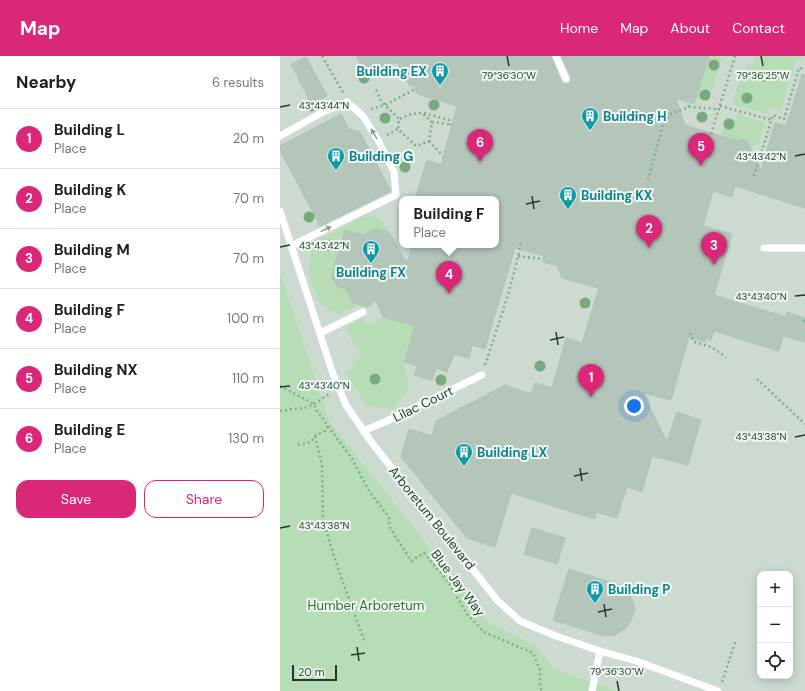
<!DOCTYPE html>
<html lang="en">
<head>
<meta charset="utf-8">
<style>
  :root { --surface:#fff; --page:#f6f6f6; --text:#202124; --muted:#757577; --line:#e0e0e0; --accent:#db2777 }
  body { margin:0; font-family:"DM Sans",sans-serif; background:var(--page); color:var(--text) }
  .controls { position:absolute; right:12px; bottom:12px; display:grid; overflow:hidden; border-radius:8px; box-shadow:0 2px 10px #0003 }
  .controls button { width:36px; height:36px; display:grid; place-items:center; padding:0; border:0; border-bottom:1px solid var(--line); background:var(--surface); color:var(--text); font:20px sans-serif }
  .scale { position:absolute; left:12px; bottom:10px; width:45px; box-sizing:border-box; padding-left:4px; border:2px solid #1f3b2b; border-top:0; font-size:11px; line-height:14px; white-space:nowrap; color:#1f3b2b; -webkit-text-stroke:3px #eff7f0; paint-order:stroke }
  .you { position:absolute; left:354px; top:350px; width:14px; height:14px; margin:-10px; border:3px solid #fff; border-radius:50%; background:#1a73e8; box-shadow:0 0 0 6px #1a73e833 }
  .badge { display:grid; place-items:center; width:26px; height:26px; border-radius:50%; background:var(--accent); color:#fff; font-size:13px; font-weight:700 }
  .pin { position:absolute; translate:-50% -33px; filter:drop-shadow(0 1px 2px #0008) }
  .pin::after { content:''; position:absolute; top:21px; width:14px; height:12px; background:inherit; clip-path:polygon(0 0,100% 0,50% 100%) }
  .popup { position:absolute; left:119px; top:140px; width:100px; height:52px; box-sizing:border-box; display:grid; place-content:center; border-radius:8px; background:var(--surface); filter:drop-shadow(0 1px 3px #0005); font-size:13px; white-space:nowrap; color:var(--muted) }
  .popup b { font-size:15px; color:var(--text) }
  .popup::after { content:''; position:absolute; left:50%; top:100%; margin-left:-8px; border:8px solid transparent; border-top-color:var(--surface) }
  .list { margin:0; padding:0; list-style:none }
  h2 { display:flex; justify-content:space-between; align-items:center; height:52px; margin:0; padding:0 16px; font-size:17px }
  h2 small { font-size:13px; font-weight:400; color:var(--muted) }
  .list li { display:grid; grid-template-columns:26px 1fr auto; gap:12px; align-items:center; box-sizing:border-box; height:60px; padding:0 16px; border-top:1px solid var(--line) }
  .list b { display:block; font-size:15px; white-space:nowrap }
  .list p { margin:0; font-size:13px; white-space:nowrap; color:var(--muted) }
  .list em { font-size:13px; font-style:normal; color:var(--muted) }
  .actions { display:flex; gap:8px; padding:12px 16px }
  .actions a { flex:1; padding:9px 0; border:1px solid var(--accent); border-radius:12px; text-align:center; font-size:14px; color:var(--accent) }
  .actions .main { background:var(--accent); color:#fff }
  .icon { flex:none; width:22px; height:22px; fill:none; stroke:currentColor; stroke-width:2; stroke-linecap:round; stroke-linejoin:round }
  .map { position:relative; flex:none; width:525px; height:635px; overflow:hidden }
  header { display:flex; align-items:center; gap:24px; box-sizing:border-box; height:56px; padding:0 20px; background:var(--accent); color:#fff }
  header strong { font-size:19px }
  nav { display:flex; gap:22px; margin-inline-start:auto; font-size:14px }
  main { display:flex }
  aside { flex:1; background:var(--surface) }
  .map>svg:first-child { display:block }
  .built { fill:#ccdad0; fill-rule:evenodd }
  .green { fill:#b7ddb6 }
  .building { fill:#b4c5b9; stroke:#b1c4b6 }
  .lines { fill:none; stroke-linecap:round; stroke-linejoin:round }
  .path { stroke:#7daf90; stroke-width:2.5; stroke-dasharray:2 3; stroke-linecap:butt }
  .service { stroke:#fff; stroke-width:7 }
  .tree { fill:#7aa97f }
  .oneway { fill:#8f9d95 }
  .ticks { fill:none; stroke:#1f3b2b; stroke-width:1.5 }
  .labels { text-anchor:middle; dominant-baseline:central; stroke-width:4; stroke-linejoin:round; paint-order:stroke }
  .culture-label { font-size:13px; font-weight:bold; fill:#0d838f; stroke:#eff7f0; text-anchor:start }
  .street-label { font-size:13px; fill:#1f3b2b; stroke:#eff7f0 }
  .park-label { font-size:13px; fill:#28732e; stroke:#eff7f0 }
  .ticks-label { font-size:10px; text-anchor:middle; fill:#1f3b2b; stroke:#eff7f0; stroke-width:4; stroke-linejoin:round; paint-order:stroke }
</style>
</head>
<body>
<header>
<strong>Map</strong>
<nav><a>Home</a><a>Map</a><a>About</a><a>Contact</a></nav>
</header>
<main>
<aside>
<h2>Nearby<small>6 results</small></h2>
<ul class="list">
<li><span class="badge">1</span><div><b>Building L</b><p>Place</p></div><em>20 m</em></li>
<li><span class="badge">2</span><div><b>Building K</b><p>Place</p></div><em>70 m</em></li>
<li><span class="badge">3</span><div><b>Building M</b><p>Place</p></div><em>70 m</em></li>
<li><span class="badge">4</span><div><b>Building F</b><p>Place</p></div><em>100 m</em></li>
<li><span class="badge">5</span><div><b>Building NX</b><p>Place</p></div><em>110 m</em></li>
<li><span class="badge">6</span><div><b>Building E</b><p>Place</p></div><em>130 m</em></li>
</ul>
<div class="actions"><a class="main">Save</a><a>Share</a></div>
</aside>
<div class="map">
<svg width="525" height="635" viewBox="0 0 525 635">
  <rect width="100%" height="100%" fill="#deebe1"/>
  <path class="built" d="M0 0H525V635H337L274 613 256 590 209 568 50 366 0 216ZM122 143H216V189H122ZM480 518H510V620H480Z"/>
  <g class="green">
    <polygon points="429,0 435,0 442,2 428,46 416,42"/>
    <polygon points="476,0 524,0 522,5 516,3 500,55 489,52 487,58 452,48 461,17 467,19 468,14 466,13 467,7 473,9"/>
    <polygon points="457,58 485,67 478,88 470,91 457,85 441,81 446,61 455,64"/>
    <polygon points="87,159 101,164 109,176 95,173 83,179 64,180 51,221 57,230 66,233 73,247 78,249 58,259 39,247 28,217 32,187"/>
    <polygon points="0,216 50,366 209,567 256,590 274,613 337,635 0,635"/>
    <polygon points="103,261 135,270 124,306 129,333 112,352 87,350 66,317 73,313 70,307 82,300 65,272 82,262 87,269"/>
  </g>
  <g class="building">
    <polygon points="76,0 271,0 281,25 283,27 286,28 290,26 291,21 281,0 429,0 414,48 396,42 405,69 457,85 459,83 467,85 481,114 495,67 506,70 522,18 525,19 525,152 455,130 452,141 433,135 423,170 452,178 434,239 506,261 507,256 525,262 525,286 503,280 499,295 434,275 431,284 426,282 425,286 409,281 391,344 363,337 387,386 397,356 421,364 408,409 372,400 362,436 347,431 337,462 316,456 315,463 231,437 215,491 187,482 121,401 129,373 152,380 156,365 225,329 251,338 255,327 272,332 286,282 302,287 319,232 282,222 277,210 263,206 264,200 235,192 205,293 192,289 189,302 174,298 167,316 156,312 152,324 134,319 137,310 124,306 135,270 103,261 96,245 87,251 73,247 66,233 57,230 51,221 65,174 83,179 95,173 109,176 127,207 132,189 216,189 216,143 135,143 147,104 161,109 177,50 137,38 133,28 130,30 117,6 87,20"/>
    <polygon points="26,1 47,40 31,48 11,8"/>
    <polygon points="61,58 69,73 80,76 111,135 40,170 0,94 0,90"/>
    <polygon points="252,472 285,482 277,508 244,498"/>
    <polygon points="289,513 340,529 348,536 352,543 355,553 351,565 345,573 334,580 321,579 273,564"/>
  </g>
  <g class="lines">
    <g class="path">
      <polyline points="42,0 64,38"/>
      <polyline points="96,34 101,45 119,63"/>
      <polyline points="440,50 492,64"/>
      <polyline points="409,51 409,47"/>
      <polyline points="91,53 105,49 135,33"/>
      <polyline points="144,57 169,64 171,69"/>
      <polyline points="152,66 162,67 171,69"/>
      <polyline points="431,78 455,0"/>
      <polyline points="107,79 118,73 136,90 149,85 152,66 142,57 131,58 119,63 118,73"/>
      <polyline points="149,85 163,100"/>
      <polyline points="474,120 493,59 504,63 519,12 525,13"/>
      <polyline points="368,124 383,69 390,58 409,51 439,53"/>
      <polyline points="364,147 364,133"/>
      <polyline points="238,200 263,203"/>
      <polyline points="523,265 525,264"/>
      <polyline points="410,277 414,286 431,291 446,301"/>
      <path d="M205 309C218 269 233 228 241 186"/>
      <polyline points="477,323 525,368"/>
      <polyline points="0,330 34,348 37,356 41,360 72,403 89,435 109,461 109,470 131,505 144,497 168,526 187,558 204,576 253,597 260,614 260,631 262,635"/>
      <polyline points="0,355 28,351 35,347 50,338"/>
      <polyline points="35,380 42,409 43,462 50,488 62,524 84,584"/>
      <polyline points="18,389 28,387 32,385 35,380 45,375 48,370"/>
      <polyline points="442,626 456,584"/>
    </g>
    <g class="service">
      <polyline points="276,0 286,23"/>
      <polyline points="0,80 43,56 67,46 83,60 98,84 114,116 116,139 11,190"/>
      <polyline points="0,155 53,318 66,349 92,387 218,545 240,565 276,580 320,595 356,605 438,635"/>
      <polyline points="484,192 525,192"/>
      <polyline points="40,277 83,256"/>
      <polyline points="83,375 105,366 202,319"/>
      <polyline points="312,635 320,595"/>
    </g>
  </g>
  <g class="tree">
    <circle cx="434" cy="9" r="5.5"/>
    <circle cx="485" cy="20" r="5.5"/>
    <circle cx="84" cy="22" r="5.5"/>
    <circle cx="425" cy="39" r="5.5"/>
    <circle cx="467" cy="42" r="5.5"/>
    <circle cx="154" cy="49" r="5.5"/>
    <circle cx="31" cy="50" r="5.5"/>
    <circle cx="422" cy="61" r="5.5"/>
    <circle cx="105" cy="62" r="5.5"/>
    <circle cx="449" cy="68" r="5.5"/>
    <circle cx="125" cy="111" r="5.5"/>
    <circle cx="29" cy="161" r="5.5"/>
    <circle cx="49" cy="189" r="5.5"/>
    <circle cx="305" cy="247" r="5.5"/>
    <circle cx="260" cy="310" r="5.5"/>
    <circle cx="95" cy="323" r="5.5"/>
    <circle cx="161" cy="324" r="5.5"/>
  </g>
  <defs><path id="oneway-solid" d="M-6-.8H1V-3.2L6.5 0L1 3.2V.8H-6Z"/></defs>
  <g class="oneway">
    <use href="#oneway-solid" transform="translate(94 78) rotate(-120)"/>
    <use href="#oneway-solid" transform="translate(46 173) rotate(-26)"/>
  </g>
  <path class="ticks" d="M227 0 229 10M481 0 483 10M0 51 10 49M515 100 525 98M252 140 254 153M246 148 260 145M0 191 10 189M515 240 525 239M276 276 278 289M270 284 284 281M0 331 10 330M515 381 525 379M300 412 302 425M294 420 308 417M0 472 10 470M324 548 326 561M318 556 332 553M77 591 79 605M71 599 85 597M337 625 339 635"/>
  <defs>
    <symbol id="building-pin" viewBox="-11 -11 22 30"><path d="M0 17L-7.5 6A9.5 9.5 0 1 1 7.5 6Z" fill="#0f9aa8" stroke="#eff7f0"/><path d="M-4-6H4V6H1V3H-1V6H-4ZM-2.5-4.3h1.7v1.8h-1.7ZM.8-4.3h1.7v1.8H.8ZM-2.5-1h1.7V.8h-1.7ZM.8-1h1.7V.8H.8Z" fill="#fff"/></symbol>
  </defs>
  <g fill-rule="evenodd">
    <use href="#building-pin" x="150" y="5" width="20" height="27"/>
    <use href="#building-pin" x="300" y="50" width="20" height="27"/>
    <use href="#building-pin" x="46" y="90" width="20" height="27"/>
    <use href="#building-pin" x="278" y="129" width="20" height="27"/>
    <use href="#building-pin" x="81" y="183" width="20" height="27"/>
    <use href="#building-pin" x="174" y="386" width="20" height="27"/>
    <use href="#building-pin" x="305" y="523" width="20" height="27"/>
  </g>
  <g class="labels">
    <g class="culture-label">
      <text x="147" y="15" text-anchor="end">Building EX</text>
      <text x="323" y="60">Building H</text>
      <text x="69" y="100">Building G</text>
      <text x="301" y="139">Building KX</text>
      <text x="91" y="216" text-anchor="middle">Building FX</text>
      <text x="197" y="396">Building LX</text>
      <text x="328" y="533">Building P</text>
    </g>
    <g class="street-label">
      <text transform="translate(143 348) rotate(-26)">Lilac Court</text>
      <text transform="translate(152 462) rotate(51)">Arboretum Boulevard</text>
      <text transform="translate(178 527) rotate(53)">Blue Jay Way</text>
    </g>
    <g class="park-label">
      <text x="86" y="549">Humber Arboretum</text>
    </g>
  </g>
  <g class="ticks-label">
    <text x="229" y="23">79°36'30"W</text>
    <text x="483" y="23">79°36'25"W</text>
    <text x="44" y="53">43°43'44"N</text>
    <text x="481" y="104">43°43'42"N</text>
    <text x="44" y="193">43°43'42"N</text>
    <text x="481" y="244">43°43'40"N</text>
    <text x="44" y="333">43°43'40"N</text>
    <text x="481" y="384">43°43'38"N</text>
    <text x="44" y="473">43°43'38"N</text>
    <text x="337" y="619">79°36'30"W</text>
  </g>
</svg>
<div class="controls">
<button>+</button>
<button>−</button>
<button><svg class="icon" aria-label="locate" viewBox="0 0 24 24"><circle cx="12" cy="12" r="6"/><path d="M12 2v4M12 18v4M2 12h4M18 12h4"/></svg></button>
</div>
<div class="scale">20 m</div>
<div class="you"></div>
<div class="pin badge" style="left:311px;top:341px">1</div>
<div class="pin badge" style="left:369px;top:192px">2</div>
<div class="pin badge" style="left:434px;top:209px">3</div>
<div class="pin badge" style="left:169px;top:238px">4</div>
<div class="popup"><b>Building F</b>Place</div>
<div class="pin badge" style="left:421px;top:110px">5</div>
<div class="pin badge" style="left:200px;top:106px">6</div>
</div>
</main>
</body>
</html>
